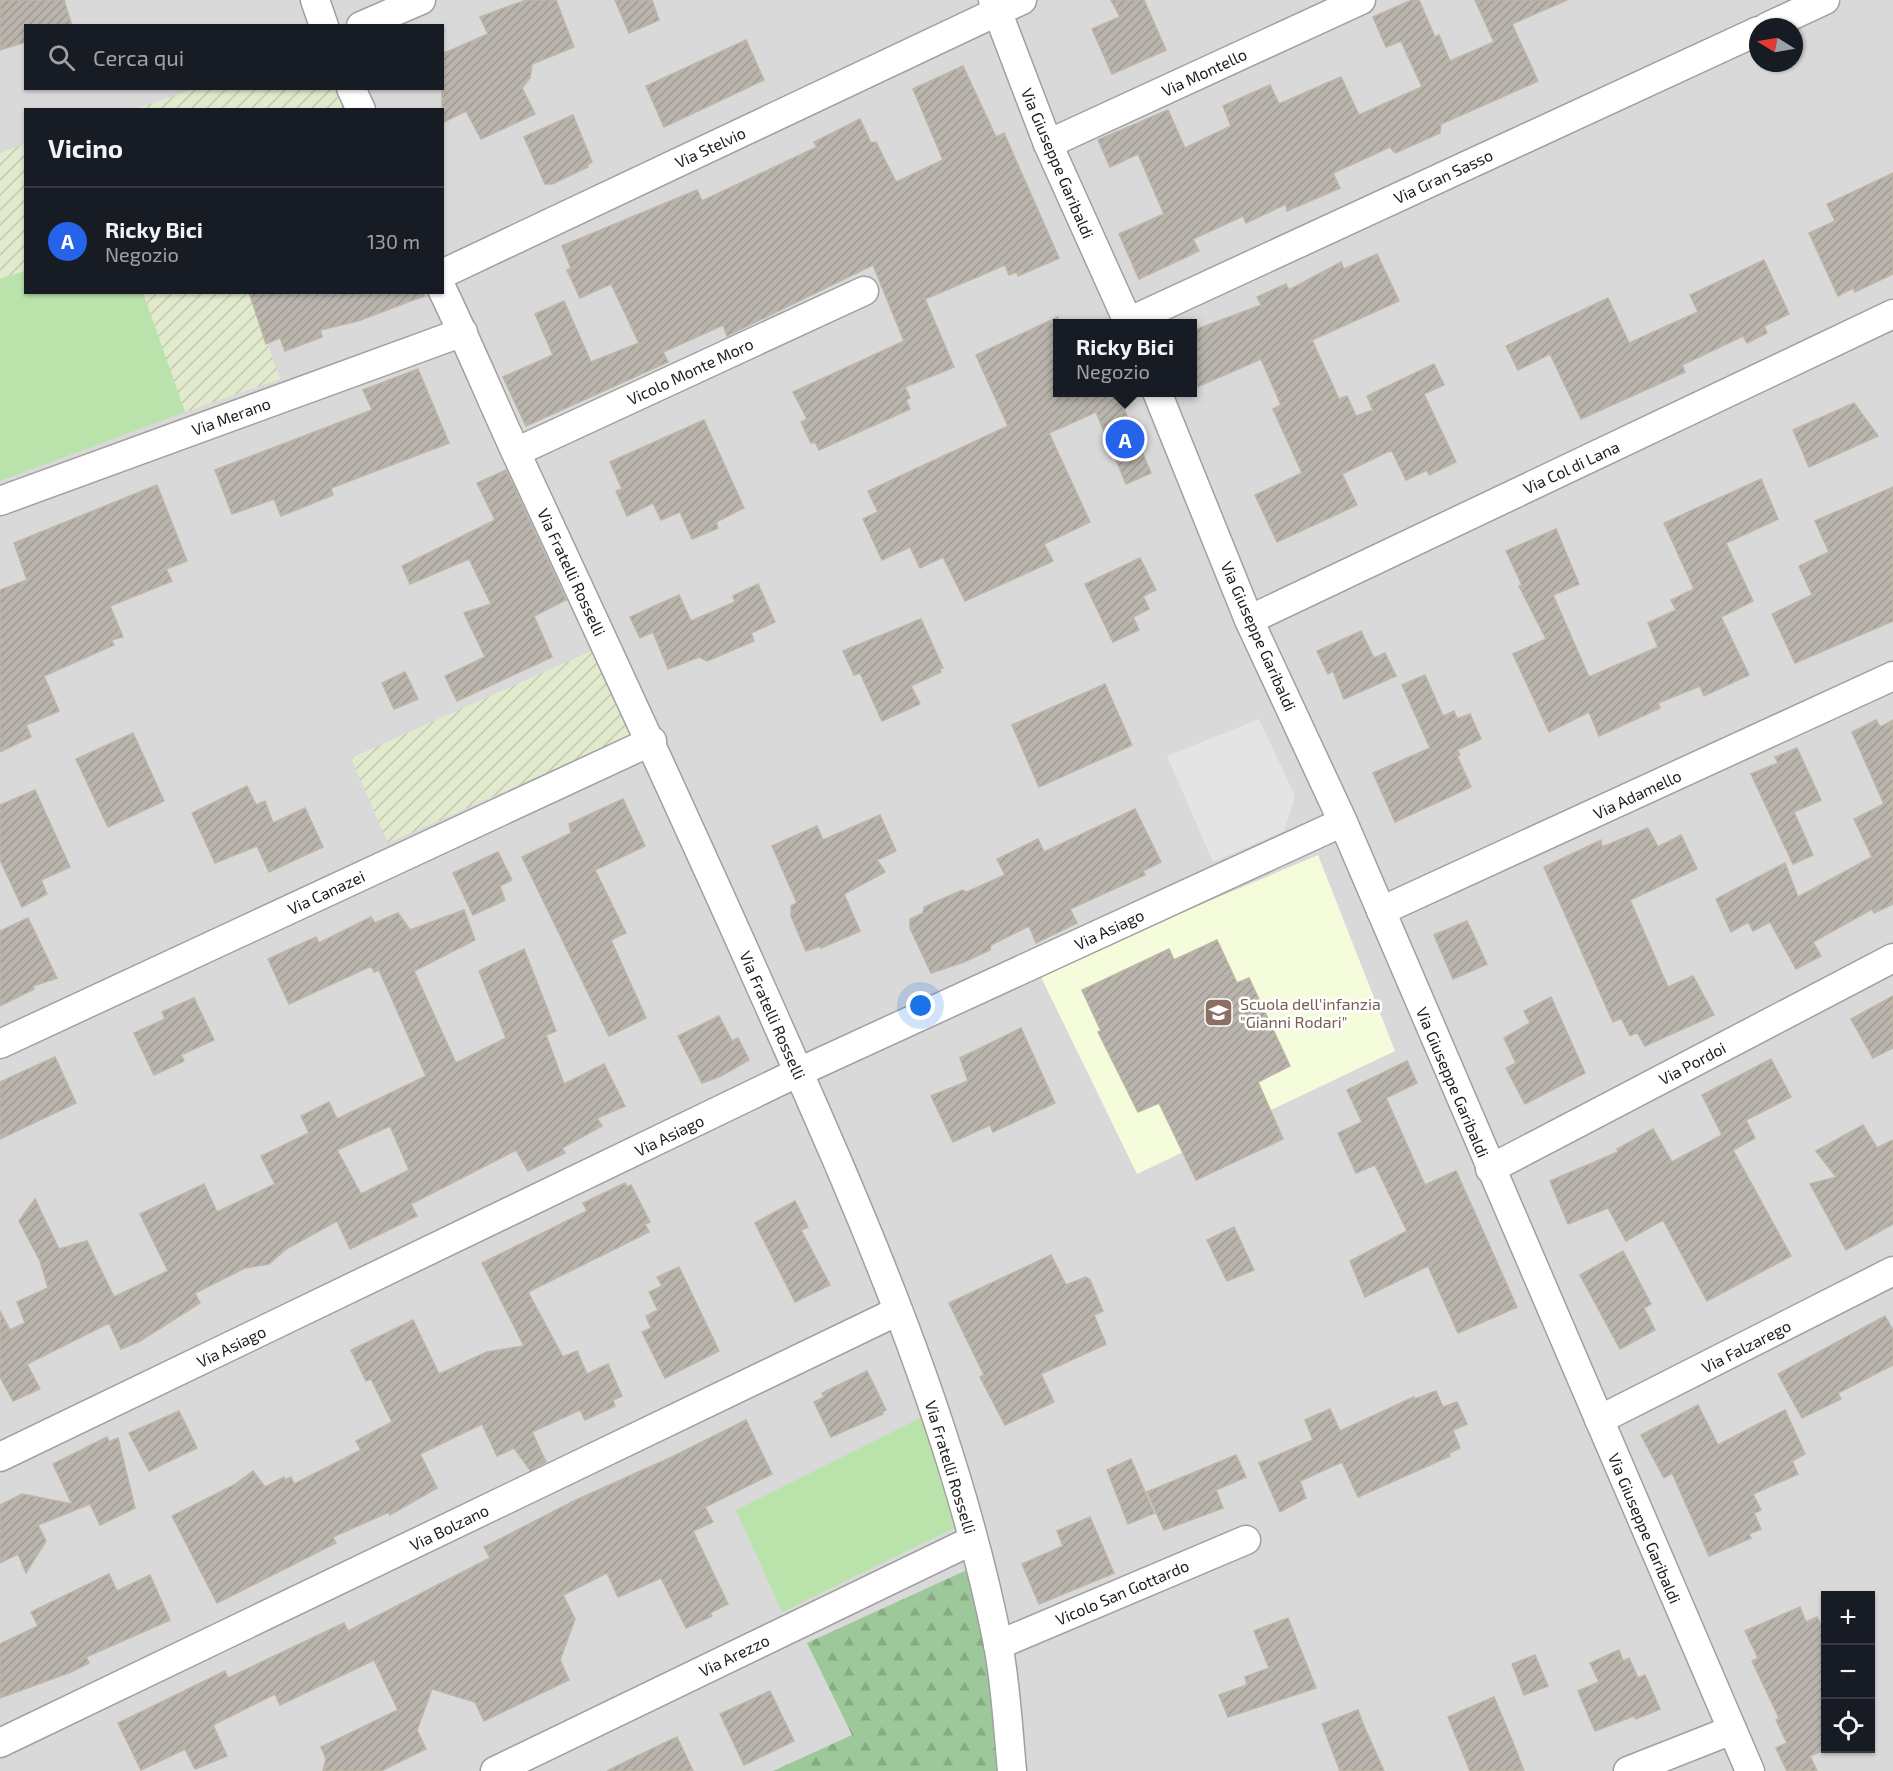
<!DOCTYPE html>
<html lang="it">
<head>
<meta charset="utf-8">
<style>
  :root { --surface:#171b24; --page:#20242c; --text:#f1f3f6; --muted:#9ea1a6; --line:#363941; --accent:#2563eb }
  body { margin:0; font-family:"Exo 2",sans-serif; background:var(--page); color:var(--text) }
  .controls { position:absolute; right:18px; bottom:18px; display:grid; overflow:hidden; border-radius:0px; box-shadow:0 2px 4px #0004 }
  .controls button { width:54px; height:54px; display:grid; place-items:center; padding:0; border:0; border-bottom:2px solid var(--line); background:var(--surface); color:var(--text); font:30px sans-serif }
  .compass { position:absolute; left:1749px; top:18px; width:54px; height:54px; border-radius:50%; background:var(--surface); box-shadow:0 2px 4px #0004; rotate:281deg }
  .you { position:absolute; left:921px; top:1006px; width:21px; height:21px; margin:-15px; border:4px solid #fff; border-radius:50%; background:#1a73e8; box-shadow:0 0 0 9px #1a73e833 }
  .badge { display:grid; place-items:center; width:39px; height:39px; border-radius:50%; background:var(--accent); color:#fff; font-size:20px; font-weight:700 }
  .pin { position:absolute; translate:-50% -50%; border:3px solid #fff; box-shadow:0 2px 6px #0006 }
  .popup { position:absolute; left:1053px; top:319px; width:144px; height:78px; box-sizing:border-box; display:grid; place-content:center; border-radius:0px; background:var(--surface); filter:drop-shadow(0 2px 4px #0005); font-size:20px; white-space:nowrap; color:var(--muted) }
  .popup b { font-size:22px; color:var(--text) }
  .popup::after { content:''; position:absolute; left:50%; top:100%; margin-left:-12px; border:12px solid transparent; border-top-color:var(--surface) }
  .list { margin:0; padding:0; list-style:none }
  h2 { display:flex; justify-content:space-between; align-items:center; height:78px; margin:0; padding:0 24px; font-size:26px }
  h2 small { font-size:20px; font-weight:400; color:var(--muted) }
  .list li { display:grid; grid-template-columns:39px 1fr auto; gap:18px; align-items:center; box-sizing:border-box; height:108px; padding:0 24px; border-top:2px solid var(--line) }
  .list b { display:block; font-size:22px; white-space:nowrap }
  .list p { margin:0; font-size:20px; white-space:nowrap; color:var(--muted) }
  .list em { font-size:20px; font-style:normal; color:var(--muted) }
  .icon { flex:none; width:33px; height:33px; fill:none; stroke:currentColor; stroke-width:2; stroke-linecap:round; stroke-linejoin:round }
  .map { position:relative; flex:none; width:1893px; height:1771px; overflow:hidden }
  .search { position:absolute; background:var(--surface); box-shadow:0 2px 4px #0004; left:24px; top:24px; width:420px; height:66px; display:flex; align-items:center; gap:15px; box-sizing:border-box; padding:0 21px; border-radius:0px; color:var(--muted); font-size:22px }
  .panel { position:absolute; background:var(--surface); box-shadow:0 2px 4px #0004; left:24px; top:108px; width:420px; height:186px; border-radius:0px }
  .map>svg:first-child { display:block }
  .residential { fill:#dad9d9; fill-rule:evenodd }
  .education { fill:#f5fcdb }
  .farmland { fill:url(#farmland-furrows) }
  .grass { fill:#bae3ab }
  .forest { fill:url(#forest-firs) }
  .parking { fill:#e4e4e4 }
  .building { fill:url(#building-hatch); stroke:#bdb5a6; stroke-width:1.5; fill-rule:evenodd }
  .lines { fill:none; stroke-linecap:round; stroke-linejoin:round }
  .street-casing { stroke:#a0a0a0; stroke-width:31 }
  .street { stroke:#fff; stroke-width:28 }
  .labels { text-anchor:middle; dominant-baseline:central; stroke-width:5; stroke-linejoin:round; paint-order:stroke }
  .street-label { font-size:16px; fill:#1c1c1c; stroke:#fff }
  .education-label { font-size:16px; fill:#785e54; stroke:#fff; text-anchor:start }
</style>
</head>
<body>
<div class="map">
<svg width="1893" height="1771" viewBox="0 0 1893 1771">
  <defs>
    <pattern id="farmland-furrows" width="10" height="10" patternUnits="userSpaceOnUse" patternTransform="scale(1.5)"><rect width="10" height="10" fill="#e2eace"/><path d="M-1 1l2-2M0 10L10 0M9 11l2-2" fill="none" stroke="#c1c8b0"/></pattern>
    <pattern id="forest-firs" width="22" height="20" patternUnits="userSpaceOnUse" patternTransform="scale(1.5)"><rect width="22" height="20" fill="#9dc99a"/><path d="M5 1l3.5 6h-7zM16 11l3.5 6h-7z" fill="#87ac84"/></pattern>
    <pattern id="building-hatch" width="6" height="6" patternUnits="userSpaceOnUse" patternTransform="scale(1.5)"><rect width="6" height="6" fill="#b9b4ac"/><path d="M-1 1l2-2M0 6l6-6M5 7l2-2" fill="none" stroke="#9e9a93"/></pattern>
  </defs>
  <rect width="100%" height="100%" fill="#ecebe2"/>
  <path class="residential" d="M0 0H1893V1771H0ZM26 26H442V88H26ZM1758 27H1794V63H1758ZM26 110H442V292H26ZM1058 324H1192V392H1058ZM1826 1596H1870V1748H1826Z"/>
  <polygon class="education" points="1318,855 1395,1051 1137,1174 1039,973"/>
  <g class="farmland">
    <polygon points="197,88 336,89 345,109 132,110"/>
    <polygon points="25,144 25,271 0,279 0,153"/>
    <polygon points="143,293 249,293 280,379 185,412"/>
    <polygon points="596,649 634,734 388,843 351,758"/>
  </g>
  <g class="grass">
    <polygon points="25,271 26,292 143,293 185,412 0,481 0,279"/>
    <polygon points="922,1417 954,1528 782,1612 736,1510"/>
  </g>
  <polygon class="forest" points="969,1569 987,1654 999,1771 773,1771 852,1735 807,1643"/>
  <polygon class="parking" points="1259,719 1295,796 1284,831 1213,862 1167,756"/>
  <g class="building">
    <polygon points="0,0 64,0 72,26 26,26 26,42 0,50"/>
    <polygon points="526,0 556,0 574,47 532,64 530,78 522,88 535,114 481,139 466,111 442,123 442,54 488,34 480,17"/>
    <polygon points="615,0 652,0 659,20 629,33"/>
    <polygon points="1111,0 1144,0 1166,50 1112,74 1092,29 1120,17"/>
    <polygon points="1412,0 1419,0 1435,37 1439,35 1450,61 1494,42 1475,0 1567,0 1512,24 1538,81 1441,124 1440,133 1395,153 1390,147 1333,173 1340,188 1287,211 1286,204 1246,223 1243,216 1193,239 1199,251 1139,279 1119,234 1164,214 1138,154 1110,167 1098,140 1168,110 1185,148 1231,126 1223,106 1270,85 1279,104 1341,77 1359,115 1397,98 1422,87 1401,41 1386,47 1373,17"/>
    <polygon points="746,40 764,80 664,127 646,86"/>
    <polygon points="963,66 996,137 1004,133 1059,258 1018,276 1017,272 1009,275 1005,265 925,299 954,367 905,387 910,398 906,400 910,409 819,450 815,442 811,443 801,422 807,419 793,392 904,341 873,265 727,336 723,325 663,352 668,362 526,426 503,377 553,355 535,314 564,301 591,362 639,343 611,284 580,298 567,270 571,268 562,246 697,190 702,201 817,147 814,142 860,119 871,143 876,142 896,182 943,160 913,89"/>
    <polygon points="573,115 592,162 587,165 588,167 552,184 545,184 524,137"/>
    <polygon points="1893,173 1893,274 1855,292 1853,288 1838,296 1809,233 1835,221 1827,204"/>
    <polygon points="1377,254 1399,301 1312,340 1339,399 1347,396 1356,416 1373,410 1367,396 1434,364 1444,385 1424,394 1456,462 1429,475 1427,470 1406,480 1392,451 1387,452 1342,474 1357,505 1277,542 1255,495 1302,473 1273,409 1281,405 1261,359 1192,389 1192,331 1261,305 1257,297 1286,284 1289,290 1341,262 1344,269"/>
    <polygon points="1764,260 1789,314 1764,326 1767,333 1747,343 1743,336 1682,365 1685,372 1581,419 1550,354 1518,370 1506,346 1608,298 1629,343 1698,312 1690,295"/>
    <polygon points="249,292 423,292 424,296 358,321 320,330 322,337 285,351 280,338 266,344"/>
    <polygon points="1058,317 1058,393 1141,393 1121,402 1151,473 1126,484 1096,412 1049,433 1090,522 1044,544 1053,561 965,601 943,557 920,568 910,547 882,560 863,519 878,512 868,491 1008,426 976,355"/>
    <polygon points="418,369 449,443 331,488 333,495 281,516 274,499 232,514 215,470 372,410 363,390"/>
    <polygon points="1854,403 1878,436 1809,467 1793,430"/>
    <polygon points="704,420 744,508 716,522 718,528 692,539 680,512 661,520 653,503 627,516 616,491 622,489 610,462"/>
    <polygon points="506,470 566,600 534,616 552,657 457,701 445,676 485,657 464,613 491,604 469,559 410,584 402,566 495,520 477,483"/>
    <polygon points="1761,479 1778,519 1726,543 1753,601 1721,617 1749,675 1704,696 1700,686 1658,703 1660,708 1599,736 1589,712 1549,732 1513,654 1546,639 1519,586 1522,585 1506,551 1556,529 1579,584 1553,595 1589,677 1658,647 1648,623 1676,610 1671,600 1694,589 1664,523"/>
    <polygon points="157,485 187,561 166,569 172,581 110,606 123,637 111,640 114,645 44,676 59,711 26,725 31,737 0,752 0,590 27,580 14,543"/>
    <polygon points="1893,487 1893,621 1795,663 1772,614 1812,595 1799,566 1829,552 1815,521"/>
    <polygon points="1140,558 1156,590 1143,596 1149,609 1133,617 1139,630 1113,642 1085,584"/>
    <polygon points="758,584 775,622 751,633 754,641 707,661 699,657 668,669 653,632 640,638 630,617 679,595 691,621 735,602 733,596"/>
    <polygon points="921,619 943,668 939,669 941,672 911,686 920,704 882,721 860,673 854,675 843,651"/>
    <polygon points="1361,631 1374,658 1385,653 1396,676 1344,699 1333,671 1328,674 1317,651"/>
    <polygon points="405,672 418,699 394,709 382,683"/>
    <polygon points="1425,675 1443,716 1454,711 1457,719 1470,714 1481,739 1457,750 1460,755 1457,756 1471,787 1395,822 1373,773 1430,748 1402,685"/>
    <polygon points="1105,684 1132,745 1039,787 1012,725"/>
    <polygon points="1876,720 1880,727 1893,720 1893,904 1874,913 1872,909 1813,942 1821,956 1796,969 1770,922 1753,931 1748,922 1731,932 1716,899 1785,863 1798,897 1872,857 1854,819 1884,804 1852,732"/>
    <polygon points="133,733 164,801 108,827 76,759"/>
    <polygon points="1797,748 1821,800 1794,812 1813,855 1793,864 1751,774 1778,763 1775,757"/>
    <polygon points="247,786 256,805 265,801 273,823 305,808 323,847 269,872 257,846 215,863 192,813"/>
    <polygon points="35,790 70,867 41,880 47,894 22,907 0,860 0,805"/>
    <polygon points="623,799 645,846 595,870 626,933 611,940 646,1018 609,1036 522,857 571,833 569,824"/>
    <polygon points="1135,809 1161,862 1143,871 1145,875 1070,909 1077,923 1036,943 1029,926 991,945 990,950 964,962 931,973 910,928 910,919 923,913 924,907 962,890 967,892 1005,875 997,859 1038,839 1044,852"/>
    <polygon points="880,815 896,851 877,860 885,872 844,894 860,931 821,948 820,946 806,951 791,916 791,906 797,903 772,846 817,826 823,840"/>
    <polygon points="1648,828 1658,847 1681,835 1697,869 1630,900 1668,987 1693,976 1714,1015 1645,1046 1637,1032 1630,1036 1621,1018 1613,1022 1544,867 1601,840 1602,847"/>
    <polygon points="498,852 512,880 500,886 505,900 473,915 453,873"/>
    <path d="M464 910 475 940 414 971 456 1063 506 1038 479 971 524 949 556 1031 546 1035 564 1084 604 1064 625 1106 597 1118 602 1126 562 1148 565 1153 528 1171 516 1150 411 1204 417 1216 350 1249 337 1221 286 1249 269 1264 245 1268 195 1293 200 1303 140 1341 121 1349 109 1323 27 1364 40 1389 13 1401 0 1377V1311L10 1330 25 1323 17 1302 48 1288 40 1261 19 1221 35 1199 59 1249 87 1241 114 1297 168 1271 140 1214 204 1184 217 1212 275 1184 261 1156 309 1133 301 1116 329 1102 337 1119 426 1076 379 970 374 972 371 966 289 1004 268 959 316 937 319 943 371 917 375 923 398 913 410 930ZM390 1126 409 1170 361 1194 337 1150Z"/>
    <polygon points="28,918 57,978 33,986 34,989 0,1006 0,931"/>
    <polygon points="1467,921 1487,964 1453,979 1434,935"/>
    <polygon points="1217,940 1237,983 1249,978 1290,1066 1258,1082 1283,1139 1196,1180 1159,1103 1138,1112 1098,1032 1101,1031 1082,990 1169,949 1174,960"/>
    <polygon points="1893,996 1893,1048 1873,1058 1851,1019"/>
    <polygon points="1551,997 1585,1073 1525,1104 1506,1068 1516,1063 1504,1038 1530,1023 1524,1011"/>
    <polygon points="194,998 214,1040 181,1055 184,1061 154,1075 134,1033 165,1019 162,1012"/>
    <polygon points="719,1016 732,1041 738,1038 749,1060 721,1076 702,1083 678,1036"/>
    <polygon points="1021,1028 1055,1103 993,1132 990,1125 953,1142 931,1096 968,1081 960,1058"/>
    <polygon points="55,1057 76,1103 0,1139 0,1082"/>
    <polygon points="1771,1059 1791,1097 1746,1120 1755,1138 1733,1150 1791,1256 1707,1301 1663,1220 1626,1241 1608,1208 1568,1224 1550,1181 1618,1152 1617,1149 1653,1129 1672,1162 1722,1135 1702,1095"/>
    <polygon points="1407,1061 1417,1083 1386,1098 1425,1185 1456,1171 1517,1307 1458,1333 1428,1266 1365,1297 1350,1261 1407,1231 1375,1165 1356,1173 1338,1133 1362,1122 1347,1090"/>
    <polygon points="1863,1125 1877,1148 1893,1140 1893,1224 1846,1250 1810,1184 1836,1177 1816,1151"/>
    <polygon points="625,1183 627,1187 631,1185 650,1222 645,1224 649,1232 528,1292 563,1357 577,1351 587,1374 608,1364 622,1396 613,1400 615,1406 585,1420 580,1410 532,1432 546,1462 530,1470 514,1448 497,1456 482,1424 420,1454 437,1488 390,1515 389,1512 333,1537 336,1543 217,1603 172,1516 234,1485 253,1471 265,1487 284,1477 285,1480 291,1477 294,1484 361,1450 356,1441 392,1422 371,1379 366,1381 351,1350 413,1320 439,1374 487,1352 524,1346 482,1263 587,1211 583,1203"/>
    <polygon points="795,1201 808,1227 801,1230 830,1285 795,1302 755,1223"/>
    <polygon points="1234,1227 1254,1270 1227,1281 1207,1240"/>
    <polygon points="1623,1251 1651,1304 1644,1308 1655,1330 1620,1349 1580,1275"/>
    <polygon points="1051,1255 1066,1285 1086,1277 1090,1280 1103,1311 1094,1315 1106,1344 1041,1374 1054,1402 1005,1425 980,1377 984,1375 949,1303"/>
    <polygon points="679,1267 719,1351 665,1378 642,1332 651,1328 646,1316 658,1310 649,1292 662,1286 657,1277"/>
    <polygon points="1885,1316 1893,1330 1893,1365 1838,1393 1841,1399 1802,1418 1778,1374"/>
    <polygon points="867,1371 886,1410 882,1412 883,1414 831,1437 814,1402 824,1397 822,1393"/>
    <polygon points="1436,1391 1443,1407 1457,1402 1467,1424 1453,1430 1460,1448 1449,1453 1450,1456 1358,1497 1342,1462 1300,1481 1306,1498 1280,1512 1259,1463 1313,1440 1305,1420 1330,1409 1340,1431 1414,1397 1415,1399"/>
    <polygon points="1698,1405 1718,1445 1785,1410 1805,1454 1792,1461 1798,1474 1753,1494 1761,1510 1754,1513 1761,1529 1749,1534 1751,1538 1709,1556 1672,1473 1664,1478 1641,1435"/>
    <polygon points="179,1411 197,1448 149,1471 129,1433"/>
    <polygon points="746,1420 772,1474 705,1507 713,1522 693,1531 728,1604 710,1613 712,1616 686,1628 661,1578 618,1597 607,1573 563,1595 575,1619 560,1660 569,1680 484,1721 475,1702 432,1689 417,1730 426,1749 381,1771 323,1771 326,1759 321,1747 398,1710 374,1660 280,1705 275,1694 213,1725 227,1756 195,1769 185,1749 141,1770 118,1723 225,1671 228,1678 344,1623 348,1631 490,1558 484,1547 576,1500 674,1456"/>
    <polygon points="107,1437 109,1442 118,1438 135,1508 100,1525 90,1504 38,1525 46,1541 26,1573 18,1554 0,1563 0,1505 22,1494 72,1504 53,1464"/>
    <polygon points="1236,1455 1246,1477 1216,1490 1223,1508 1164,1530 1147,1492"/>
    <polygon points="1131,1459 1154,1513 1128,1524 1107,1470"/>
    <polygon points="1090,1517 1114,1573 1039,1604 1022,1564 1063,1546 1057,1531"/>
    <polygon points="109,1574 117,1591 150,1575 170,1620 86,1657 89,1663 71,1672 0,1698 0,1644 38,1626 31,1612"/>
    <polygon points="1800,1607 1806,1622 1817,1617 1826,1636 1826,1749 1810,1756 1817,1771 1787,1771 1776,1748 1787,1743 1776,1720 1779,1718 1752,1661 1758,1658 1745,1631"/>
    <polygon points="1288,1618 1316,1688 1228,1717 1219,1695 1247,1685 1245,1677 1269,1668 1254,1631"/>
    <polygon points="1619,1650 1623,1661 1629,1658 1638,1678 1645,1675 1660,1709 1636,1719 1634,1716 1595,1731 1578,1691 1599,1682 1590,1663"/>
    <polygon points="1535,1655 1548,1686 1524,1695 1512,1664"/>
    <polygon points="770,1691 794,1741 744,1765 720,1714"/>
    <polygon points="1494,1697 1512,1740 1524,1771 1470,1771 1448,1717"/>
    <polygon points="1358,1710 1364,1726 1384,1771 1340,1771 1322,1724"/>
    <polygon points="677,1737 693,1771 607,1771 660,1745"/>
  </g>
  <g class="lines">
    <defs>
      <g id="street">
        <polyline points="315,0 324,26"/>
        <polyline points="993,0 1048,144 1129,324"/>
        <polyline points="361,26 421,0"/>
        <polyline points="1767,27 1825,0"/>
        <polyline points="351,88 361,110"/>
        <polyline points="1048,144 1361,0"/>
        <polyline points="442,274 1022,0"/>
        <path d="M442 289C469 345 492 401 518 457 598 629 678 801 755 974 851 1190 952 1411 998 1644 1006 1685 1008 1729 1012 1771"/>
        <polyline points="1128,322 1758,31"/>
        <polyline points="1157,392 1249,620 1343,822 1750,1771"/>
        <polyline points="516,452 864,291"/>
        <polyline points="0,501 463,332"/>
        <polyline points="1249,620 1893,314"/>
        <polyline points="1381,911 1893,676"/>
        <polyline points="0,1044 652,741"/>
        <polyline points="1490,1169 1893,958"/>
        <polyline points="1599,1420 1893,1271"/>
        <polyline points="0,1457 799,1072 1343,822"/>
        <polyline points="998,1645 1246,1540"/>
        <polyline points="0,1743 898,1311"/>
        <polyline points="495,1771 973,1540"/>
        <polyline points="1628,1771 1732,1730"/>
      </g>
    </defs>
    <use href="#street" class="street-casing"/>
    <use href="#street" class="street"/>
  </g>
  <defs>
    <symbol id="school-square" viewBox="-11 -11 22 22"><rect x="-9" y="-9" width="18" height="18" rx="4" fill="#8d6e63" stroke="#fff"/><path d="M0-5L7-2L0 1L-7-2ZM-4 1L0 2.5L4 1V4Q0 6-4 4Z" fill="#fff"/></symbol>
  </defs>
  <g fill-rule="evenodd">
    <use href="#school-square" x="1202" y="996" width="33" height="33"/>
  </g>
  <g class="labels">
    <g class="street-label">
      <text transform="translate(1204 72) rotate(-25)">Via Montello</text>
      <text transform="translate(710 147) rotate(-25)">Via Stelvio</text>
      <text transform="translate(1058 163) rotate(67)">Via Giuseppe Garibaldi</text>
      <text transform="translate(1443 176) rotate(-25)">Via Gran Sasso</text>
      <text transform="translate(690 371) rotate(-25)">Vicolo Monte Moro</text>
      <text transform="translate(231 416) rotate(-20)">Via Merano</text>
      <text transform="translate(1571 467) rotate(-25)">Via Col di Lana</text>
      <text transform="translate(572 572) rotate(65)">Via Fratelli Rosselli</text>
      <text transform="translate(1259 636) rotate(66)">Via Giuseppe Garibaldi</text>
      <text transform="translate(1637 794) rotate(-25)">Via Adamello</text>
      <text transform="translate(326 892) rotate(-25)">Via Canazei</text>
      <text transform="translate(1109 929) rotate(-25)">Via Asiago</text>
      <text transform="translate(773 1015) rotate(66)">Via Fratelli Rosselli</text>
      <text transform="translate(1692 1063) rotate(-28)">Via Pordoi</text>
      <text transform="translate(1453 1082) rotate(67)">Via Giuseppe Garibaldi</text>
      <text transform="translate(669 1135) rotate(-26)">Via Asiago</text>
      <text transform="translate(231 1346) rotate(-26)">Via Asiago</text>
      <text transform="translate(1746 1346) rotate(-27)">Via Falzarego</text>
      <text transform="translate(951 1467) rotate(73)">Via Fratelli Rosselli</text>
      <text transform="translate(449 1527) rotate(-26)">Via Bolzano</text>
      <text transform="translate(1645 1528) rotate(67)">Via Giuseppe Garibaldi</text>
      <text transform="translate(1122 1592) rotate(-23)">Vicolo San Gottardo</text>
      <text transform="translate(734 1655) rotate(-26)">Via Arezzo</text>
    </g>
    <g class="education-label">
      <text x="1240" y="1003">Scuola dell'infanzia<tspan x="1240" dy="18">"Gianni Rodari"</tspan></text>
    </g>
  </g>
</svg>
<div class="controls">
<button>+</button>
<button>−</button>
<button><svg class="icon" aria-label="locate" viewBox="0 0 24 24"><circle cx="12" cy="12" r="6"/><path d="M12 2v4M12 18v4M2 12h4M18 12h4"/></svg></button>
</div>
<svg class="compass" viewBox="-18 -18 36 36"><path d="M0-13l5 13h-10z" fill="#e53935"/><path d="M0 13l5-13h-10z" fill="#9ea1a6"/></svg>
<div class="you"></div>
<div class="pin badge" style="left:1125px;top:439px">A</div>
<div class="popup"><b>Ricky Bici</b>Negozio</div>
<div class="search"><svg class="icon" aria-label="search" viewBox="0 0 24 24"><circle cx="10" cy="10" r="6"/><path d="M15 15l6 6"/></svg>Cerca qui</div>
<section class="panel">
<h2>Vicino<small></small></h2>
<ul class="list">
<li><span class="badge">A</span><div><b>Ricky Bici</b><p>Negozio</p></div><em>130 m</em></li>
</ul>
</section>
</div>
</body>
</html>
